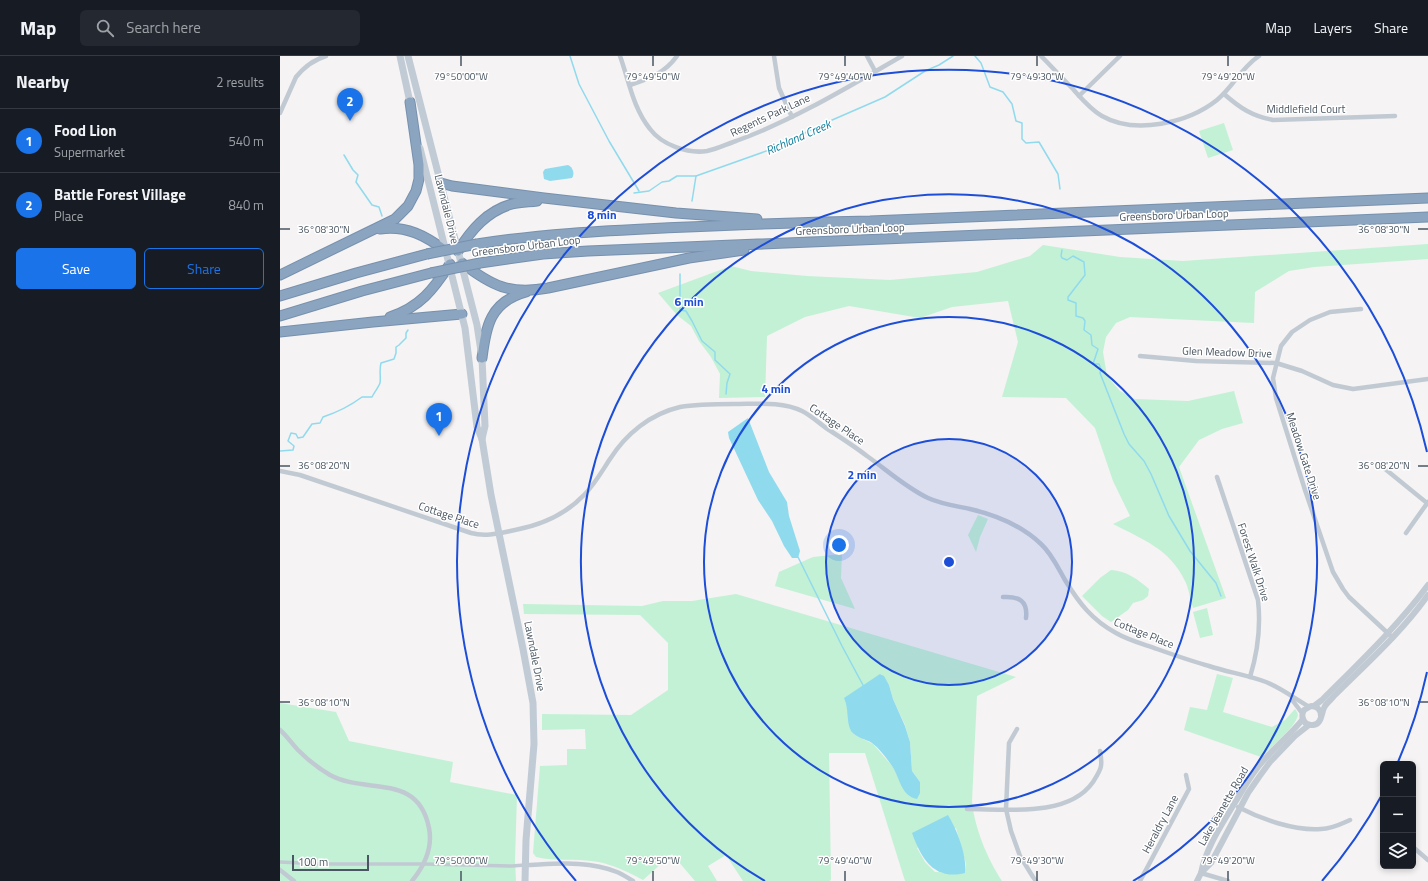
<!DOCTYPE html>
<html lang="en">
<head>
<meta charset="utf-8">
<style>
  :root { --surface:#171b24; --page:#242831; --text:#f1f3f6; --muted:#9ea1a6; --line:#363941; --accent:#1a73e8 }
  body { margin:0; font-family:"Titillium Web",sans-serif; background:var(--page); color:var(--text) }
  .controls { position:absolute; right:12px; bottom:12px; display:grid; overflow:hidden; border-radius:6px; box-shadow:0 2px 6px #0003 }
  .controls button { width:36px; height:36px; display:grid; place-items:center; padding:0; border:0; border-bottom:1px solid var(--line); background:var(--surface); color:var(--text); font:20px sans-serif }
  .scale { position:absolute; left:12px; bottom:10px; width:77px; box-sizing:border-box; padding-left:4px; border:2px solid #4a5661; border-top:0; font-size:11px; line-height:14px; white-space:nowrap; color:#4a5661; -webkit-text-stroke:3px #fff; paint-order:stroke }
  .you { position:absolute; left:559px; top:489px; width:14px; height:14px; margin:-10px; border:3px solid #fff; border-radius:50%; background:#1a73e8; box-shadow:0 0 0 6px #1a73e833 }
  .badge { display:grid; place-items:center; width:26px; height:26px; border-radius:50%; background:var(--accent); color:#fff; font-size:13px; font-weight:700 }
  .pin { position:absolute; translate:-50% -33px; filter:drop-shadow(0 1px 2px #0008) }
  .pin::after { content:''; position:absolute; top:21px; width:14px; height:12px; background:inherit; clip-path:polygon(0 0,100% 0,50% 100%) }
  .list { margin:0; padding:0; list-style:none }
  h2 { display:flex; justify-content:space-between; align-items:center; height:52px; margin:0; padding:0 16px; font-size:17px }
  h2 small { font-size:13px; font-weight:400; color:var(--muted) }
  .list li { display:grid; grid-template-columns:26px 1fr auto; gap:12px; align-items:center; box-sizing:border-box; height:64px; padding:0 16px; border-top:1px solid var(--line) }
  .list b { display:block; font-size:15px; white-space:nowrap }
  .list p { margin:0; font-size:13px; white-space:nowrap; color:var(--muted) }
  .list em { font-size:13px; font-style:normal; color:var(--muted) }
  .actions { display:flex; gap:8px; padding:12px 16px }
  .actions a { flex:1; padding:9px 0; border:1px solid var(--accent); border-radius:6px; text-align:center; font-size:14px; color:var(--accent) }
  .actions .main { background:var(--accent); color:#fff }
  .icon { flex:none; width:22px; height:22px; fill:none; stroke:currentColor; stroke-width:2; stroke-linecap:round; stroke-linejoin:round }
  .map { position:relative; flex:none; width:1148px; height:825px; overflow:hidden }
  header { display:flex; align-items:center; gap:24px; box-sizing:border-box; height:56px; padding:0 20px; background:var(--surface); border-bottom:1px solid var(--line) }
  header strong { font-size:19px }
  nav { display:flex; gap:22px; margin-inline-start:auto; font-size:14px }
  .search { width:280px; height:36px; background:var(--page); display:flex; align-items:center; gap:10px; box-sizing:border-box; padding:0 14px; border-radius:6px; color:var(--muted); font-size:15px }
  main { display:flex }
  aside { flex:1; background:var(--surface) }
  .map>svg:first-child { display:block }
  .green { fill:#c3f1d5; fill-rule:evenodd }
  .water { fill:#90daee }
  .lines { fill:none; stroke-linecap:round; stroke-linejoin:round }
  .stream { stroke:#90daee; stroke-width:1.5 }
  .motorway-casing { stroke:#7690ad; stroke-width:11 }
  .pedestrian { stroke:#c1cad2; stroke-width:3.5 }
  .minor { stroke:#c1cad2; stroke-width:4.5 }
  .tertiary { stroke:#c1cad2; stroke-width:6 }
  .secondary { stroke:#c1cbd6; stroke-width:7 }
  .motorway { stroke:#8ba5c1; stroke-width:9 }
  .motorway-bridge-casing { stroke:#7690ad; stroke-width:11; stroke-linecap:butt }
  .motorway-bridge { stroke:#8ba5c1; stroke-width:9 }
  .ticks { fill:none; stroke:#4a5661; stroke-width:1.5 }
  .ring { fill:none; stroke:#1d4ed8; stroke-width:2 }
  .labels { text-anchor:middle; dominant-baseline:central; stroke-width:3; stroke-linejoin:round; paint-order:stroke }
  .street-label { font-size:11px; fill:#4a5661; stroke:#fff }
  .water-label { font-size:12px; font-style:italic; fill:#0c7c9b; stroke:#fff }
  .ticks-label { font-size:10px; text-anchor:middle; fill:#4a5661; stroke:#fff; stroke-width:3; stroke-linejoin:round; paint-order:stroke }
  .centre { fill:#1d4ed8; stroke:#fff; stroke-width:2 }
  .ring-label { font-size:12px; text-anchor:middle; font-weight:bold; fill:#1d4ed8; stroke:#fff; stroke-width:3; stroke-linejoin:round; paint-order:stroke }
</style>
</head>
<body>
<header>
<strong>Map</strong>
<div class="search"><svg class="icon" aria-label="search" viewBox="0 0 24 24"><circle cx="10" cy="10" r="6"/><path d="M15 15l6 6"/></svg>Search here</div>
<nav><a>Map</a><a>Layers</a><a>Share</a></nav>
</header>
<main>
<aside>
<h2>Nearby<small>2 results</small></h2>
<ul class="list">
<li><span class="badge">1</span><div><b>Food Lion</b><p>Supermarket</p></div><em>540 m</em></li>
<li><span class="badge">2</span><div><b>Battle Forest Village</b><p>Place</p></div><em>840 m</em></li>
</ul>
<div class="actions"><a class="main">Save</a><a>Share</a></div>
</aside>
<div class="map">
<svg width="1148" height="825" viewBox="0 0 1148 825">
  <rect width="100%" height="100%" fill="#f5f3f3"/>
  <g class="green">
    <polygon points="944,67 953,94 928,102 919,75"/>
    <path d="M1148 188V203L1034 211 1009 215 975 236 974 267 850 261 836 267 826 281 823 296 827 320 840 335 855 343 908 345 954 335 963 367 942 373 919 384 899 411 946 542 913 552C910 543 909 533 905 525 890 493 862 483 833 468L850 460 833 425 815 372 786 342 722 341 738 286 728 245 672 251 640 262 569 250 525 261 487 280 485 341 439 342 440 318 431 301 419 285 411 270 397 259 378 237 451 210 471 215 527 220 610 224 697 216 750 200 763 189 840 201 903 205Z"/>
    <polygon points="698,459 708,463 700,481 696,496 688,479"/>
    <polygon points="562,498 561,522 575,553 495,530 499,516 533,501"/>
    <path d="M831 514C847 515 857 523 869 533L868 540 863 544 853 547 848 554 831 566 822 560 802 540 820 522Z"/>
    <path d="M456 538 736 621 697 640 692 745C694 771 708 804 722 825H625L585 697H549L551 823 550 825H463L446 799 428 810 437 825H415L392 798 363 824C341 812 325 805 300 804 285 803 271 805 256 801L253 797 260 710 287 709V693H306L305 673 262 674V658L351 659 388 634V587L360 559 244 558 243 548 362 550 383 545H412ZM601 618 609 629 613 643 625 669 630 686 632 715 640 726 617 719 613 711 593 688 575 679 570 673 567 647 584 630ZM676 772 686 808 685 817 655 816 645 806 637 792Z"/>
    <polygon points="927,552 933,579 920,582 913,556"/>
    <path d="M937 618 953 622 943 656 992 671 1005 664 1015 653C1017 656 1019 658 1017 662 1013 673 990 692 981 701L904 674 910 651 927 654Z"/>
    <polygon points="0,647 56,656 69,685 173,706 170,726 237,739 235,804 236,825 0,825"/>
  </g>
  <g class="water">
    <path d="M288 109C293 111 295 118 292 122L270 125 264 123 263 116 265 113Z"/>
    <polygon points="468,362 489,416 507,446 509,460 520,495 518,502 512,502 504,490 492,465 478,444 449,382 448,376"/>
    <path d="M600 618 604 620 609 629 613 643 625 670 630 686 632 715 640 726V737L637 743C621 740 620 722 612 710 607 703 600 693 592 687 586 683 576 682 571 675 566 666 569 652 564 642Z"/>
    <path d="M668 759C677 774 687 799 685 817 654 825 641 802 632 777Z"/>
  </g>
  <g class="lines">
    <g class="stream">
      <polyline points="290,0 299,28 329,85 359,135"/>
      <polyline points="695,0 701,7 710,31 723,36 732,48 736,65 742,67 742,83 746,87 759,86 778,118 780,133"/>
      <polyline points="64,99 73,114 78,119 76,126 92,149 99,151 102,160"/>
      <polyline points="354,137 369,135 382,126 389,125 397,120 416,120 492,93 543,68 605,41 645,15 659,9 673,0"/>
      <polyline points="412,145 416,120"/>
      <polyline points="782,194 781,200 782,202 787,204 793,200 804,206 805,219 788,241 788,244 796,247 796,260 803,262 805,265 804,274 811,279 812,289 818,293 813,308 819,308 821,313 820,317 844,378 849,388 864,405 871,418 889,460 910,495 936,527 941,540"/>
      <polyline points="400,218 400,254 406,255 412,265 422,285 435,296 435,304 450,318 447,327 446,338"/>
      <path d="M0 395 13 394 14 390 8 385 11 377 16 378 18 382 23 381 32 368 40 367 43 361C58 356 70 350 82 341H92C94 337 98 332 100 327 101 320 99 314 101 307L114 303 116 297V291L119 289 126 282V277L128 274"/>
      <polyline points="518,501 562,590 584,631"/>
    </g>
    <defs>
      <g id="motorway">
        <polyline points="161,127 172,130 264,142 396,157 477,163"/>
        <path d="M100 173C126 169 146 180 166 195"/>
        <path d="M197 188C259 178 321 175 384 172 453 169 521 166 590 165L1148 142"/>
        <path d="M178 195C191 174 207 155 232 148 240 146 249 146 257 145"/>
        <path d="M182 207C212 230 230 239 268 232L409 202 464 194"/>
        <polyline points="200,207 263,198 308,195 1148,161"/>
        <polyline points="0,219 115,163 128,150 136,135 139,123 139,109 130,46"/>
        <polyline points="0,240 76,217 147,198"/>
        <polyline points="0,260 82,235 151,217"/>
        <path d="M110 261C140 251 153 234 170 208"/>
        <polyline points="0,276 93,266 182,258"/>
        <path d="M202 302C206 270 210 246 246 236"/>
      </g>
    </defs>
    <use href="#motorway" class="motorway-casing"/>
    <polyline class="pedestrian" points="0,806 41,808 144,808 232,810 245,809"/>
    <g class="minor">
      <path d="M340 0C349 25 353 52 370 73 382 89 408 98 427 95 437 93 447 88 456 85 514 64 568 31 622 0"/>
      <polyline points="494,0 499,32 512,61"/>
      <polyline points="587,0 595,15"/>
      <path d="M761 0C772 11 782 22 793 33 802 43 810 53 822 60 855 79 908 67 937 44 953 31 961 12 979 0"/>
      <path d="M350 29C369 23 385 17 397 0"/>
      <path d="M944 38C960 52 972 60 993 64L1115 60"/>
      <polyline points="799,40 840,0"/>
      <path d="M0 57 16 21C24 11 33 4 46 0"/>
      <polyline points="1081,253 1050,256 1030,264 1012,276 1001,290 993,322 996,342 1025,434 1053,516 1063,533 1069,541 1113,582"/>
      <polyline points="860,300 916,305 996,307 1022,315 1053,329 1073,333 1148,323"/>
      <polyline points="1099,408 1147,447"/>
      <path d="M0 415 20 419 191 477C206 481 220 477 235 474 261 469 286 458 304 439 315 428 322 415 330 403 346 378 370 358 400 351 417 348 436 348 454 348 476 348 502 345 522 355 530 359 538 366 546 372 560 381 574 390 587 400 607 414 625 431 648 442 661 448 676 450 690 453 716 459 741 469 761 488 772 498 778 512 785 524 799 547 812 564 836 577 848 584 863 588 877 593 894 599 911 605 929 610 947 616 967 619 986 626 1001 632 1014 642 1028 650"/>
      <path d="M937 421 978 544C981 571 978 595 970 621"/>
      <polyline points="1126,477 1148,446"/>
      <path d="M723 541C739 540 748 545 746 562"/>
      <polyline points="1012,641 1013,645 1022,657"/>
      <polyline points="737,673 729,687 726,753 731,775 740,800 753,821 756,825"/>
      <path d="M0 674C7 680 12 688 18 694 28 704 38 712 50 719 87 739 138 716 149 772 153 792 145 809 132 825"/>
      <path d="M958 751C981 763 1014 775 1041 773 1052 773 1061 768 1070 764"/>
      <path d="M687 753C725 753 788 762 813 726 821 713 823 711 820 695"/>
      <polyline points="1133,791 1148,804"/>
      <path d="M245 809C275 808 308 804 337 816 342 818 348 822 353 825"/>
      <polyline points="0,814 14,825"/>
      <polyline points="921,817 948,825"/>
      <polyline points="860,825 909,733 906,719"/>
    </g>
    <g class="tertiary">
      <path d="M1034 650 1042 644C1079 607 1117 571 1148 529"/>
      <path d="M1041 660C1041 654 1037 650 1031 650L1024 654C1020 661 1024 670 1033 669 1042 668 1041 658 1044 652 1046 647 1051 644 1054 640 1087 607 1121 577 1148 539"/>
      <path d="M921 817C926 792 941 770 954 748 963 734 971 718 983 705 996 690 1011 678 1023 663"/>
      <polyline points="917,825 921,817 931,807 968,737 979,721 990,706 1015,680 1029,669"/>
    </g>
    <g class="secondary">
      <polyline points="120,0 131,51"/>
      <polyline points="128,0 197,269 202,302 205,370 202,383"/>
      <polyline points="140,92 185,272 197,371 202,383 211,439 243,593 253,647 254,688 246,784 245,825"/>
    </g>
    <use href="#motorway" class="motorway"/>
    <defs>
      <g id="motorway-bridge">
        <polyline points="147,198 197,188"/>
        <polyline points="151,217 200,207"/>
      </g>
    </defs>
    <use href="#motorway-bridge" class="motorway-bridge-casing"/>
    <use href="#motorway-bridge" class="motorway-bridge"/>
  </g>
  <path class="ticks" d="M181 0V10M373 0V10M565 0V10M757 0V10M948 0V10M0 173H10M1138 173H1148M0 410H10M1138 410H1148M0 646H10M1138 646H1148M181 815V825M373 815V825M565 815V825M757 815V825M948 815V825"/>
  <circle cx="669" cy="506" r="123" fill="#1d4ed8" fill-opacity=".12"/>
  <g class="ring">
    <circle cx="669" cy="506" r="123"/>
    <circle cx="669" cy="506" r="245"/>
    <path d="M485 825A368 368 0 1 1 853 825"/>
    <path d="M1147 616A491 491 0 0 1 1118 706M1103 737A491 491 0 0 1 1042 825M296 825A491 491 0 1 1 1147 396"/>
  </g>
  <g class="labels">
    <g class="street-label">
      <text x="1026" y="53">Middlefield Court</text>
      <text transform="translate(490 59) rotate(-25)">Regents Park Lane</text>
      <text transform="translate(167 153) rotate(76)">Lawndale Drive</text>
      <text transform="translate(894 159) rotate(-2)">Greensboro Urban Loop</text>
      <text transform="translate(570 173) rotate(-2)">Greensboro Urban Loop</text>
      <text transform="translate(246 190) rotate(-7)">Greensboro Urban Loop</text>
      <text transform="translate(947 296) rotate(2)">Glen Meadow Drive</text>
      <text transform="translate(557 368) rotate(34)">Cottage Place</text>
      <text transform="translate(1024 400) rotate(72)">Meadow Gate Drive</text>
      <text transform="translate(169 459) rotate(18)">Cottage Place</text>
      <text transform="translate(974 506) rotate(72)">Forest Walk Drive</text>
      <text transform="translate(864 577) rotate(22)">Cottage Place</text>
      <text transform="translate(255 600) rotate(79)">Lawndale Drive</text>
      <text transform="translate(943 750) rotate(-60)">Lake Jeanette Road</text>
      <text transform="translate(880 768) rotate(-62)">Heraldry Lane</text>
    </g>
    <g class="water-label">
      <text transform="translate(518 81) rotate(-24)">Richland Creek</text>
    </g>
  </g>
  <g class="ticks-label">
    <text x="181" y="24">79°50'00"W</text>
    <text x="373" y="24">79°49'50"W</text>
    <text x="565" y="24">79°49'40"W</text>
    <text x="757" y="24">79°49'30"W</text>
    <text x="948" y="24">79°49'20"W</text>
    <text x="44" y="177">36°08'30"N</text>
    <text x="1104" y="177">36°08'30"N</text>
    <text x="44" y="413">36°08'20"N</text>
    <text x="1104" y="413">36°08'20"N</text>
    <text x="44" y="650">36°08'10"N</text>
    <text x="1104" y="650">36°08'10"N</text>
    <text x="181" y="808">79°50'00"W</text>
    <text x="373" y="808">79°49'50"W</text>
    <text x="565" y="808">79°49'40"W</text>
    <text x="757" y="808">79°49'30"W</text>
    <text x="948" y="808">79°49'20"W</text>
  </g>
  <circle cx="669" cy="506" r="6" class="centre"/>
  <g class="ring-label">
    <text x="322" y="163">8 min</text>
    <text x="409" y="250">6 min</text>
    <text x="496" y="337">4 min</text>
    <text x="582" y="423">2 min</text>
  </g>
</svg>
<div class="controls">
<button>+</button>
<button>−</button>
<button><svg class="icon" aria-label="layers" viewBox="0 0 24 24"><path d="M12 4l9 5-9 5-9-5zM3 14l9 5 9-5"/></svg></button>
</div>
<div class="scale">100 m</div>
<div class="you"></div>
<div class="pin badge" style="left:159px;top:380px">1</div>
<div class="pin badge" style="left:70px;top:65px">2</div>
</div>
</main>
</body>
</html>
